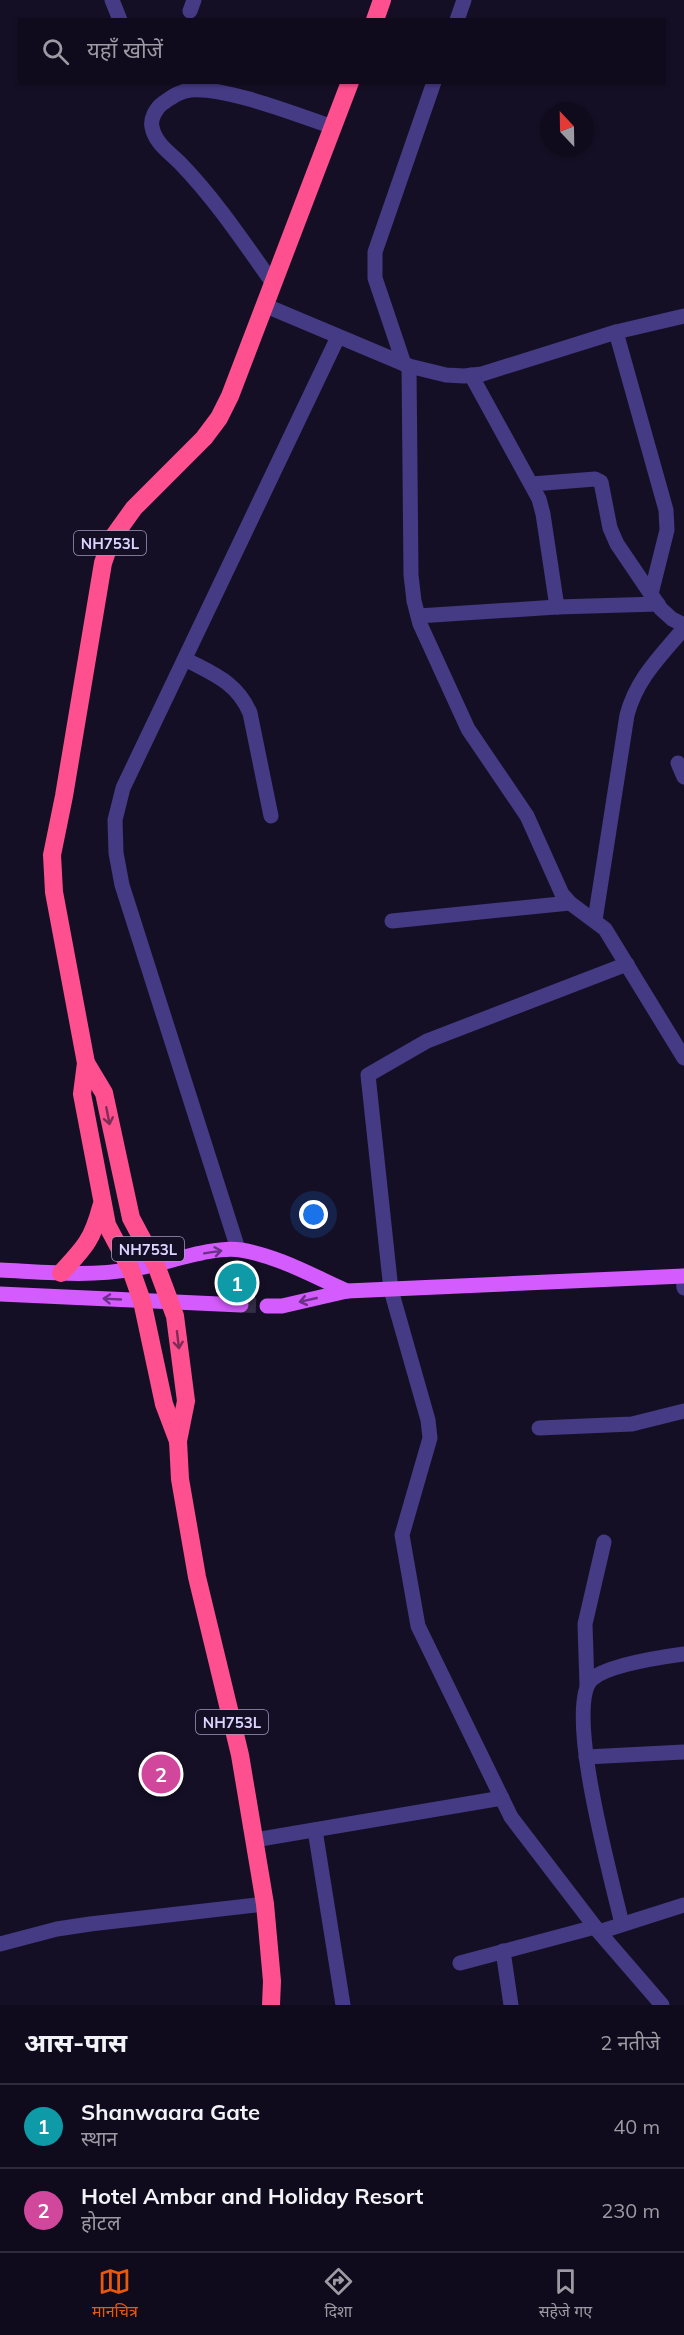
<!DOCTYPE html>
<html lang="hi">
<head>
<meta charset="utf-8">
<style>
  :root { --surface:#100b1c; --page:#191425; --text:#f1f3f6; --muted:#9c9ba3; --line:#302b3b; --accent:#ea580c }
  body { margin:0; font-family:Mulish,"Noto Sans Devanagari",sans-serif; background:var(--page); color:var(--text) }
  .compass { position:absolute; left:540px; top:102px; width:54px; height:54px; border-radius:50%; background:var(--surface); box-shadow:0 2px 4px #0004; rotate:338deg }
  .you { position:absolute; left:314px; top:1215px; width:21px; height:21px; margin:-15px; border:4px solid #fff; border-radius:50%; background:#1a73e8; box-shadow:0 0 0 9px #1a73e833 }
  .badge { display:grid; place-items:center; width:39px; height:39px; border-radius:50%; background:var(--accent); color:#fff; font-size:20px; font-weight:700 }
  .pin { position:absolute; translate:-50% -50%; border:3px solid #fff; box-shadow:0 2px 6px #0006 }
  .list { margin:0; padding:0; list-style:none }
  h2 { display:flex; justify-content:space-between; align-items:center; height:78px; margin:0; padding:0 24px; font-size:26px }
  h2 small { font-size:20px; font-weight:400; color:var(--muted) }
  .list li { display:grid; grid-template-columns:39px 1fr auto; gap:18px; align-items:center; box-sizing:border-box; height:84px; padding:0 24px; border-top:2px solid var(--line) }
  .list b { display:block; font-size:22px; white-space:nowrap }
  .list p { margin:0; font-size:20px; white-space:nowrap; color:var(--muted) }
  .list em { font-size:20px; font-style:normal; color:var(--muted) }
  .icon { flex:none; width:33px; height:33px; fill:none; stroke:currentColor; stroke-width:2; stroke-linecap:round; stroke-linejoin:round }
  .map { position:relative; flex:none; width:684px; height:2005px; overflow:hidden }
  .search { position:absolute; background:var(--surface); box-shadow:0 2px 4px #0004; left:18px; right:18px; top:18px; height:66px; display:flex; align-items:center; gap:15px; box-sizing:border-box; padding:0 21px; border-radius:0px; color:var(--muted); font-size:22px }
  .sheet { height:246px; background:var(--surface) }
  nav { display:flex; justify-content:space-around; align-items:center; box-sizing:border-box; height:84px; border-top:2px solid var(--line); background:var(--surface); font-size:16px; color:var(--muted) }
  nav a { display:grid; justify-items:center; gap:3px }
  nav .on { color:var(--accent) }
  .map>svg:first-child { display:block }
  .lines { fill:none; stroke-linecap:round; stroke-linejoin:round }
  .major-tunnel { stroke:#332d46; stroke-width:15; stroke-dasharray:15 8; stroke-linecap:butt }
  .minor { stroke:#453a84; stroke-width:15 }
  .major { stroke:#d45bfe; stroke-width:15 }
  .highway { stroke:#fe508f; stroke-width:18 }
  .oneway { stroke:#7e2c55 }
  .oneway2 { stroke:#6b3187 }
  .labels { text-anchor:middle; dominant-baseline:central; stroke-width:4.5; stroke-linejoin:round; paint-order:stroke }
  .shield { fill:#150f25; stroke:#a199be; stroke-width:1.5 }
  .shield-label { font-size:15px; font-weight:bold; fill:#ddd4ff }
</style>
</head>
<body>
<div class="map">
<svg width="684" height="2005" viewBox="0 0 684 2005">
  <rect width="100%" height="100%" fill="#150f25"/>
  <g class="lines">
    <polyline class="major-tunnel" points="241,1305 267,1306"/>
    <g class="minor">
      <polyline points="112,0 120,20"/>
      <polyline points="190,11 194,0"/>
      <polyline points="457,20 464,0"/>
      <path d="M272 282C243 241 215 199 180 163 169 152 155 143 152 127 150 119 156 108 163 103 172 97 180 91 191 90 227 87 297 115 333 127"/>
      <polyline points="264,305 409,366 446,375 464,376 482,374 616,332 684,316"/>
      <polyline points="616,332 666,510 667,530 651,594"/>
      <polyline points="404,364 375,278 375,252 434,82"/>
      <polyline points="409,366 411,575 414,601 420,624 468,729 527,816 562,894 570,903 605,929 684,1058"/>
      <polyline points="471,375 539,499 543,514 557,607"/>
      <polyline points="532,484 595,479 601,482 610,528 617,544 661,609 672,619 684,625"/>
      <polyline points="418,616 557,607 658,604"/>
      <path d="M185 659C213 674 237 682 250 713L271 816"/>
      <polyline points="678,763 684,777"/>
      <path d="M595 920 627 715C637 678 660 657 684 628"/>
      <polyline points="392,921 570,903"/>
      <polyline points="627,964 427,1041 368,1075 391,1290 428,1420 430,1438 402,1535 418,1626 511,1817 599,1932 662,2005"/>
      <polyline points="238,1249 122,885 116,853 115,820 123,788 338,337"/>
      <polyline points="683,1276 684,1288"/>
      <polyline points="539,1428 632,1424 684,1411"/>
      <polyline points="587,1686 585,1624 604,1542"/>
      <polyline points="586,1757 684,1752"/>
      <polyline points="315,1830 343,2005"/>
      <polyline points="254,1840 502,1798"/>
      <path d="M622 1924C613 1884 563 1706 592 1679 608 1665 662 1657 684 1654"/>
      <polyline points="599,1932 684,1905"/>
      <polyline points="0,1944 57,1929 90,1924 265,1904"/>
      <polyline points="503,1951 511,2005"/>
      <polyline points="460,1963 595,1927"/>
    </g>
    <g class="major">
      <path d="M0 1270C43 1272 90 1277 133 1269 162 1265 213 1245 241 1250 278 1256 313 1276 347 1291"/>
      <polyline points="0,1294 241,1305"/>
      <polyline points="267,1306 282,1306 347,1291 684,1276"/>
    </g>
    <g class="highway">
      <polyline points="375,20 382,0"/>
      <polyline points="86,1063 104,1093 131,1218 156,1265 175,1316 186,1401 178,1441 180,1479 197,1577 240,1755 265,1904 272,1981 271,2005"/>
      <path d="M61 1273C84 1248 92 1241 101 1207"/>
      <polyline points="178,1441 164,1404 142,1301 131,1270 107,1225 82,1094 86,1063 54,892 52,855 64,796 103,563 111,540 134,508 204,438 219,418 230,396 350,82"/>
    </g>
  </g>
  <defs><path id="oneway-shaft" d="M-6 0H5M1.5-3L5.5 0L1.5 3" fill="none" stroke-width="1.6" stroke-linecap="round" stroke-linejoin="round" transform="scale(1.5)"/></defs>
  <g class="oneway">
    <use href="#oneway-shaft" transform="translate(108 1116) rotate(79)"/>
    <use href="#oneway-shaft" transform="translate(178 1340) rotate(83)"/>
  </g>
  <g class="oneway2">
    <use href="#oneway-shaft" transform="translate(213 1252) rotate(-9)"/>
    <use href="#oneway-shaft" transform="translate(112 1299) rotate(-177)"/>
    <use href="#oneway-shaft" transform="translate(308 1300) rotate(167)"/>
  </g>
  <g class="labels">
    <g class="shield">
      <rect x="74" y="531" width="72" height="24" rx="4.5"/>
      <rect x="112" y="1237" width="72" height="24" rx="4.5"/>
      <rect x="196" y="1710" width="72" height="24" rx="4.5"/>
    </g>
    <g class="shield-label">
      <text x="110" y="543">NH753L</text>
      <text x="148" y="1249">NH753L</text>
      <text x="232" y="1722">NH753L</text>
    </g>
  </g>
</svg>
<svg class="compass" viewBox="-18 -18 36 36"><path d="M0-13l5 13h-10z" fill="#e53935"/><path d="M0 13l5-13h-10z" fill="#9c9ba3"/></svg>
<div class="you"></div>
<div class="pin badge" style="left:237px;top:1283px;background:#0f9aa8">1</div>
<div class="pin badge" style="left:161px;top:1774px;background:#d1479c">2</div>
<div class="search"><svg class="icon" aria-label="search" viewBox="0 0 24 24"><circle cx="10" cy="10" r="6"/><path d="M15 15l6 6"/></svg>यहाँ खोजें</div>
</div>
<section class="sheet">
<h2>आस-पास<small>2 नतीजे</small></h2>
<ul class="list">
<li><span class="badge" style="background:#0f9aa8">1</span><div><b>Shanwaara Gate</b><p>स्थान</p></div><em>40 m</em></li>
<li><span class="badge" style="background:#d1479c">2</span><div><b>Hotel Ambar and Holiday Resort</b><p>होटल</p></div><em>230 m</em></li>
</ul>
</section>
<nav>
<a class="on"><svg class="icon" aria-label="map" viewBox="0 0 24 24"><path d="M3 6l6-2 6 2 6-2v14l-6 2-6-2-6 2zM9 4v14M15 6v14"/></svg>मानचित्र</a>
<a><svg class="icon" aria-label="directions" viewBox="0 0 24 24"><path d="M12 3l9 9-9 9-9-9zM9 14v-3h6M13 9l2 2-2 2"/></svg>दिशा</a>
<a><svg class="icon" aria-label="saved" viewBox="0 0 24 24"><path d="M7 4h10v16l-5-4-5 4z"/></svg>सहेजे गए</a>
</nav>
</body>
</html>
